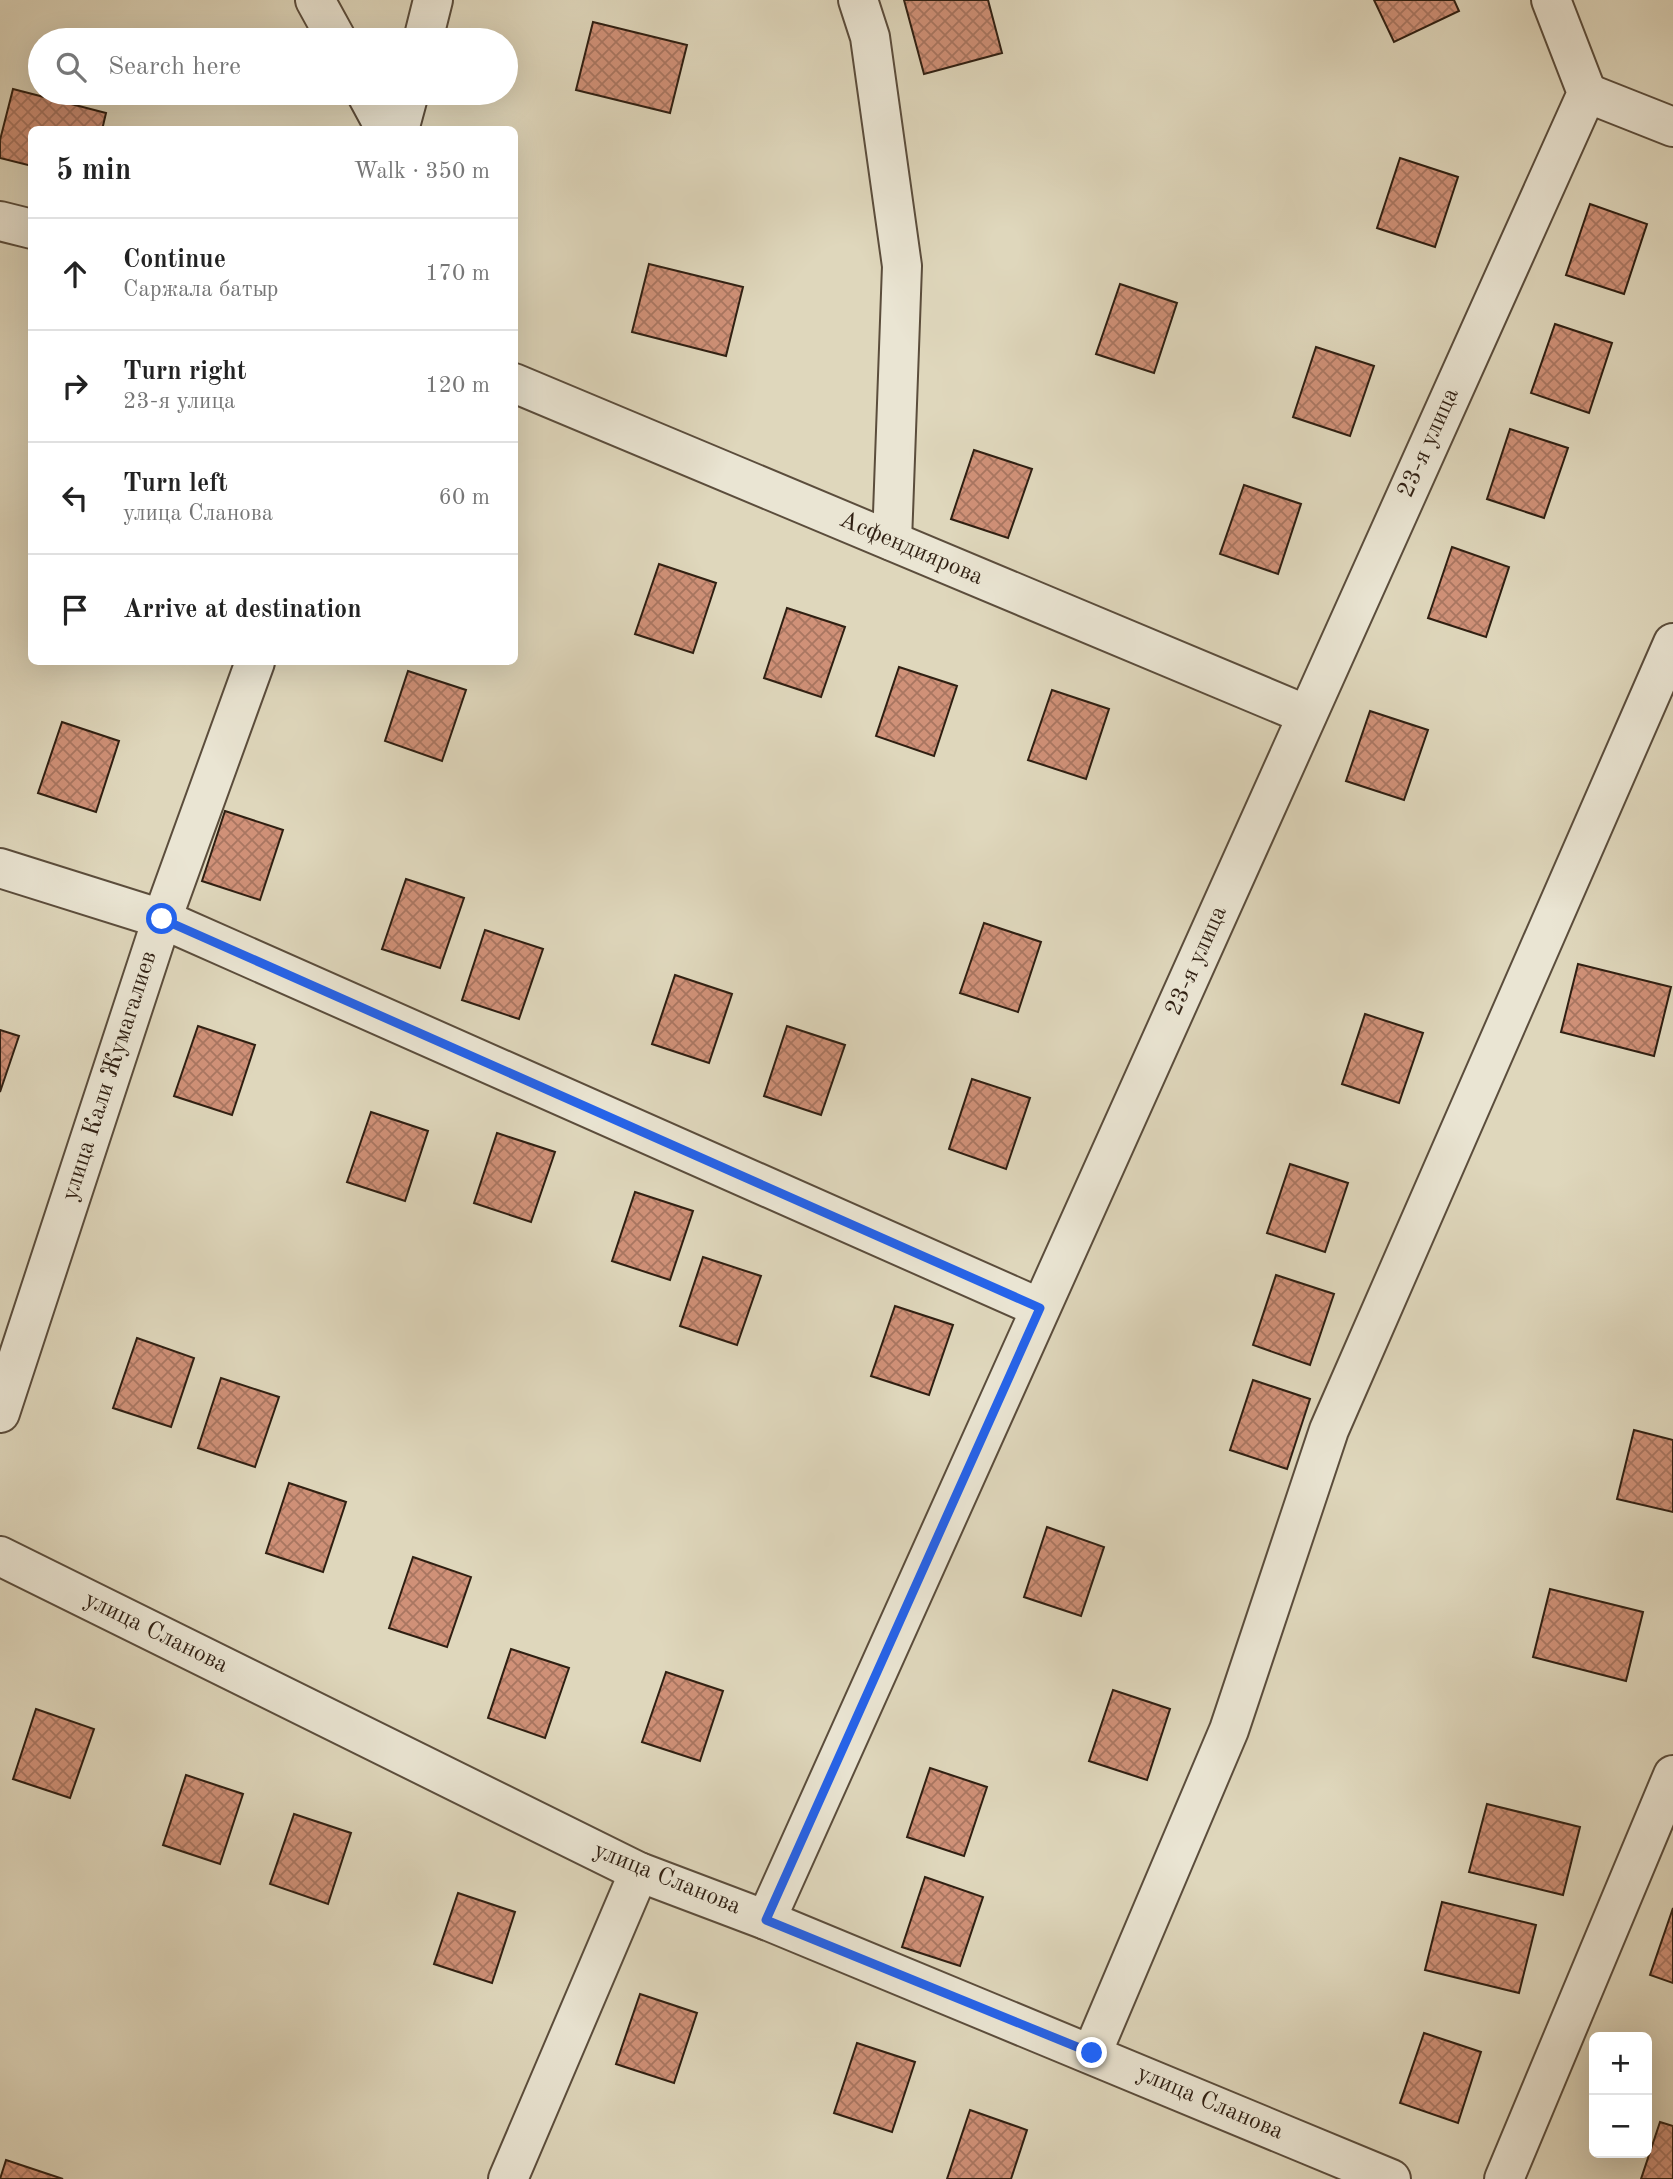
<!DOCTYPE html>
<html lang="en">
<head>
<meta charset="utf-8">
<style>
  :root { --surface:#fff; --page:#f6f6f6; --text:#222; --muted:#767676; --line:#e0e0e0 }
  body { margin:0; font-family:"Old Standard TT",serif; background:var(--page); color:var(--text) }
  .controls { position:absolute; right:21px; bottom:21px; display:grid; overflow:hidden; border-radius:10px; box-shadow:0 7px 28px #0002 }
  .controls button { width:63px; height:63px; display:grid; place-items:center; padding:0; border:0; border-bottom:2px solid var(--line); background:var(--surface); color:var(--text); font:35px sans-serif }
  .stop { position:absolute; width:21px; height:21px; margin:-16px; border:5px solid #2563eb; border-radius:50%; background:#fff }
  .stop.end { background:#2563eb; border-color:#fff; box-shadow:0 2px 7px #0008 }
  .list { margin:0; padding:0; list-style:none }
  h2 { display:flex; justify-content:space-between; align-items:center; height:91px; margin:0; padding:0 28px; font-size:30px }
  h2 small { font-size:23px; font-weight:400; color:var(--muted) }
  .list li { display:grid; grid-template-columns:46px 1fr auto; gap:21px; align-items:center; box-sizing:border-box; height:112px; padding:0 28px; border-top:2px solid var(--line) }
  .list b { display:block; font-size:26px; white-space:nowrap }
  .list p { margin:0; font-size:23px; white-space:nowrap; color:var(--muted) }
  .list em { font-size:23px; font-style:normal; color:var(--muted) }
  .icon { flex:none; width:38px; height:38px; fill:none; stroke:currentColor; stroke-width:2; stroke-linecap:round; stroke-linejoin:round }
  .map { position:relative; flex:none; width:1673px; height:2179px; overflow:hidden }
  .search { position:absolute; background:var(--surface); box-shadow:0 7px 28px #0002; left:28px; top:28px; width:490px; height:77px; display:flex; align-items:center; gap:18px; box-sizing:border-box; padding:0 24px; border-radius:38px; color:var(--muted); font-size:26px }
  .panel { position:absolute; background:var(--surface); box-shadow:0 7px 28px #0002; left:28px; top:126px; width:490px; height:539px; border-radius:10px }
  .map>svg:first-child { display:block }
  .building { fill:url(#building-cross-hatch); stroke:#2f1f12; stroke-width:2 }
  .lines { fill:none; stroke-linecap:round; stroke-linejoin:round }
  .minor-casing { stroke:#5b4d3c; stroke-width:42 }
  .minor { stroke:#eae5d3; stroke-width:38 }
  .route { stroke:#2563eb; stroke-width:9 }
  .labels { text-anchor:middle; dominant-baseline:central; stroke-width:7; stroke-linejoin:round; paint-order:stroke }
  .street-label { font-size:24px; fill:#2f1f12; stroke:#eae5d3 }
</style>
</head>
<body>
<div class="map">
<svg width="1673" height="2179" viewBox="0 0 1673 2179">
  <defs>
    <pattern id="building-cross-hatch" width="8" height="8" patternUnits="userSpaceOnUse" patternTransform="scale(1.75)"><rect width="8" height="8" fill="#d09178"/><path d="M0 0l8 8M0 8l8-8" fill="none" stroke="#a97661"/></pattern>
  </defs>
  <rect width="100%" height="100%" fill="#dfd7bc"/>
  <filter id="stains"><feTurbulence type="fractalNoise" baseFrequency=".00286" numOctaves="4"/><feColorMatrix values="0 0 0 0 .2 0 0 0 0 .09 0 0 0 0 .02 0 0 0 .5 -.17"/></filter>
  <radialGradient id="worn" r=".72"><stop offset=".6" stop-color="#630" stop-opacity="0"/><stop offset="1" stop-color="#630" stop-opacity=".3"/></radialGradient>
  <g class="building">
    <polygon points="904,0 988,0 1002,53 924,74"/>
    <polygon points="1374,0 1454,0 1459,11 1394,42"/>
    <polygon points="593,22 687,45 670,113 576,90"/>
    <polygon points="13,89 106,113 102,130 32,130 32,166 0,158 0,140"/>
    <polygon points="1400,158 1458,177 1435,247 1377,228"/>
    <polygon points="1590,204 1647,224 1624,294 1566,275"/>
    <polygon points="649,264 743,287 726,356 632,332"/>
    <polygon points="1120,284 1177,303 1154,373 1096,354"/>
    <polygon points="1555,324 1612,343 1589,413 1531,393"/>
    <polygon points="1316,347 1374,366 1350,436 1293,417"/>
    <polygon points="1510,429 1568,448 1544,518 1487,499"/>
    <polygon points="974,450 1032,469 1008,538 951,519"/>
    <polygon points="1244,485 1301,504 1278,574 1220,554"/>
    <polygon points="1452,547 1509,567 1486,637 1428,618"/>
    <polygon points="659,564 716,583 693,653 635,634"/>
    <polygon points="787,608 845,627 821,697 764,678"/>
    <polygon points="899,667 957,686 934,756 876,736"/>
    <polygon points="408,671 466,690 442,761 385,741"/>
    <polygon points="1052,690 1109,709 1086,779 1028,760"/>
    <polygon points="1370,711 1428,730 1404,800 1346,781"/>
    <polygon points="62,722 119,741 96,812 38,793"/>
    <polygon points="225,811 283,830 260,900 202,881"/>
    <polygon points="406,879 464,898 440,968 382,949"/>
    <polygon points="984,923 1041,942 1018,1012 960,993"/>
    <polygon points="485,930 543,949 519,1019 462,1000"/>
    <polygon points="1578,964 1671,987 1654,1056 1561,1032"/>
    <polygon points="675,975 732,994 709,1063 652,1044"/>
    <polygon points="1365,1014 1423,1033 1399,1103 1342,1084"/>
    <polygon points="198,1026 255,1045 232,1115 174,1096"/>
    <polygon points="787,1026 845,1045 821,1115 764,1096"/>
    <polygon points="0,1030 19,1036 0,1092"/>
    <polygon points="972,1079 1030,1098 1006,1169 949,1149"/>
    <polygon points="371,1112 428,1131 405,1201 347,1182"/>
    <polygon points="497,1133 555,1152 531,1222 474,1203"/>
    <polygon points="1290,1164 1348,1183 1325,1252 1267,1233"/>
    <polygon points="635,1192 693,1211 670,1280 612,1261"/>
    <polygon points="703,1257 761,1276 737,1345 680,1326"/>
    <polygon points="1276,1275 1334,1294 1310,1365 1253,1345"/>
    <polygon points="895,1306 953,1325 929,1395 871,1376"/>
    <polygon points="137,1338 194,1358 171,1427 113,1408"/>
    <polygon points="221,1378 279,1397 255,1467 198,1448"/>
    <polygon points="1253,1380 1310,1399 1287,1469 1230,1450"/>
    <polygon points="1634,1430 1673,1440 1673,1512 1617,1499"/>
    <polygon points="289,1483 346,1502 323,1572 266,1553"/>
    <polygon points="1047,1527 1104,1547 1081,1616 1024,1597"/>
    <polygon points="413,1557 471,1577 447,1647 389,1628"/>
    <polygon points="1550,1589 1643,1612 1626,1681 1533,1657"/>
    <polygon points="511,1649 569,1668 545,1738 488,1718"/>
    <polygon points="666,1672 723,1691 700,1761 642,1742"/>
    <polygon points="1113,1690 1170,1709 1147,1780 1089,1761"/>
    <polygon points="36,1709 94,1729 70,1798 13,1779"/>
    <polygon points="930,1768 987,1787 964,1856 907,1837"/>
    <polygon points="186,1775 243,1794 220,1864 163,1845"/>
    <polygon points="1487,1804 1580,1827 1563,1895 1469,1872"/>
    <polygon points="294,1814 351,1833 328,1904 270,1884"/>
    <polygon points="925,1877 983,1897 960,1966 902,1947"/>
    <polygon points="458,1893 515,1912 492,1983 434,1964"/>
    <polygon points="1442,1902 1536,1925 1519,1993 1425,1970"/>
    <polygon points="1673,1908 1673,1983 1650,1975"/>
    <polygon points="640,1994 697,2013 674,2083 616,2064"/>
    <polygon points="1424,2033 1481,2052 1458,2123 1400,2103"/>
    <polygon points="857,2043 915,2062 892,2132 834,2113"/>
    <polygon points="970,2110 1027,2130 1011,2179 947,2179"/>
    <polygon points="1660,2122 1673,2126 1673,2179 1641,2179"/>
    <polygon points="6,2160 63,2179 0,2179"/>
  </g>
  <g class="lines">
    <defs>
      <g id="minor">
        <polyline points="315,0 337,40"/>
        <polyline points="858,0 870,37 902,266 892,541"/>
        <polyline points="423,40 433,0"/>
        <polyline points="366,93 386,130"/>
        <polyline points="1587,93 1673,127"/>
        <polyline points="399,130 409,93"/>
        <polyline points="0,221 32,229"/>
        <polyline points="514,383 1307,715"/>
        <polyline points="0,868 162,919 1040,1308"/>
        <polyline points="0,1413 162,919 255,662"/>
        <polyline points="0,1556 639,1872 766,1920 1391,2179"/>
        <polyline points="766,1920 1587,93 1551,0"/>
        <polyline points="1092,2053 1229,1730 1329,1430 1673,643"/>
        <polyline points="508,2179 639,1872"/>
        <polyline points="1504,2179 1673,1775"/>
      </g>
    </defs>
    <use href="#minor" class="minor-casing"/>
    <use href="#minor" class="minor"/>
  </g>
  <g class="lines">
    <polyline class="route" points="162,919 1040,1308 766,1920 1092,2053"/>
  </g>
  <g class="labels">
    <g class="street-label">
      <text transform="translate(1429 443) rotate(-66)">23-я улица</text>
      <text transform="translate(911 549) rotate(23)">Асфендиярова</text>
      <text transform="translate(1197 961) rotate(-66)">23-я улица</text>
      <text transform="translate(110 1076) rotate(-72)">улица Кали Жумагалиев</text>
      <text transform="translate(156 1633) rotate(26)">улица Сланова</text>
      <text transform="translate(667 1879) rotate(22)">улица Сланова</text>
      <text transform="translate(1210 2103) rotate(23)">улица Сланова</text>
    </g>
  </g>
  <rect width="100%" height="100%" filter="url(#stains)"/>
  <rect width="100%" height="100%" fill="url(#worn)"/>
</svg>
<div class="controls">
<button>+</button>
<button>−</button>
</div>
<div class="stop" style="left:162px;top:919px"></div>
<div class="stop end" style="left:1092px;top:2053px"></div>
<div class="search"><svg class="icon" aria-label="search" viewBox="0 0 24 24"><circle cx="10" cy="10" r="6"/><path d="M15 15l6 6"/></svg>Search here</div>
<section class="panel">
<h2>5 min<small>Walk · 350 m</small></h2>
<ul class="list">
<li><svg class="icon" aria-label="ahead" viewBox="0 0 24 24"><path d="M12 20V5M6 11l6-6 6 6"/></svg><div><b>Continue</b><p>Саржала батыр</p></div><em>170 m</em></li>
<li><svg class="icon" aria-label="right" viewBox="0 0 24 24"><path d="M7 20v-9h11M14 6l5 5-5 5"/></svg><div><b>Turn right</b><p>23-я улица</p></div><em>120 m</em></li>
<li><svg class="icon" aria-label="left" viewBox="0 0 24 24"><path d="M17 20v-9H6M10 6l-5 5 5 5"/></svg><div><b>Turn left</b><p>улица Сланова</p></div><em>60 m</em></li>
<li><svg class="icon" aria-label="arrive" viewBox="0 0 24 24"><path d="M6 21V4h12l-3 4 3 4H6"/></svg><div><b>Arrive at destination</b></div></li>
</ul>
</section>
</div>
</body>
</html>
